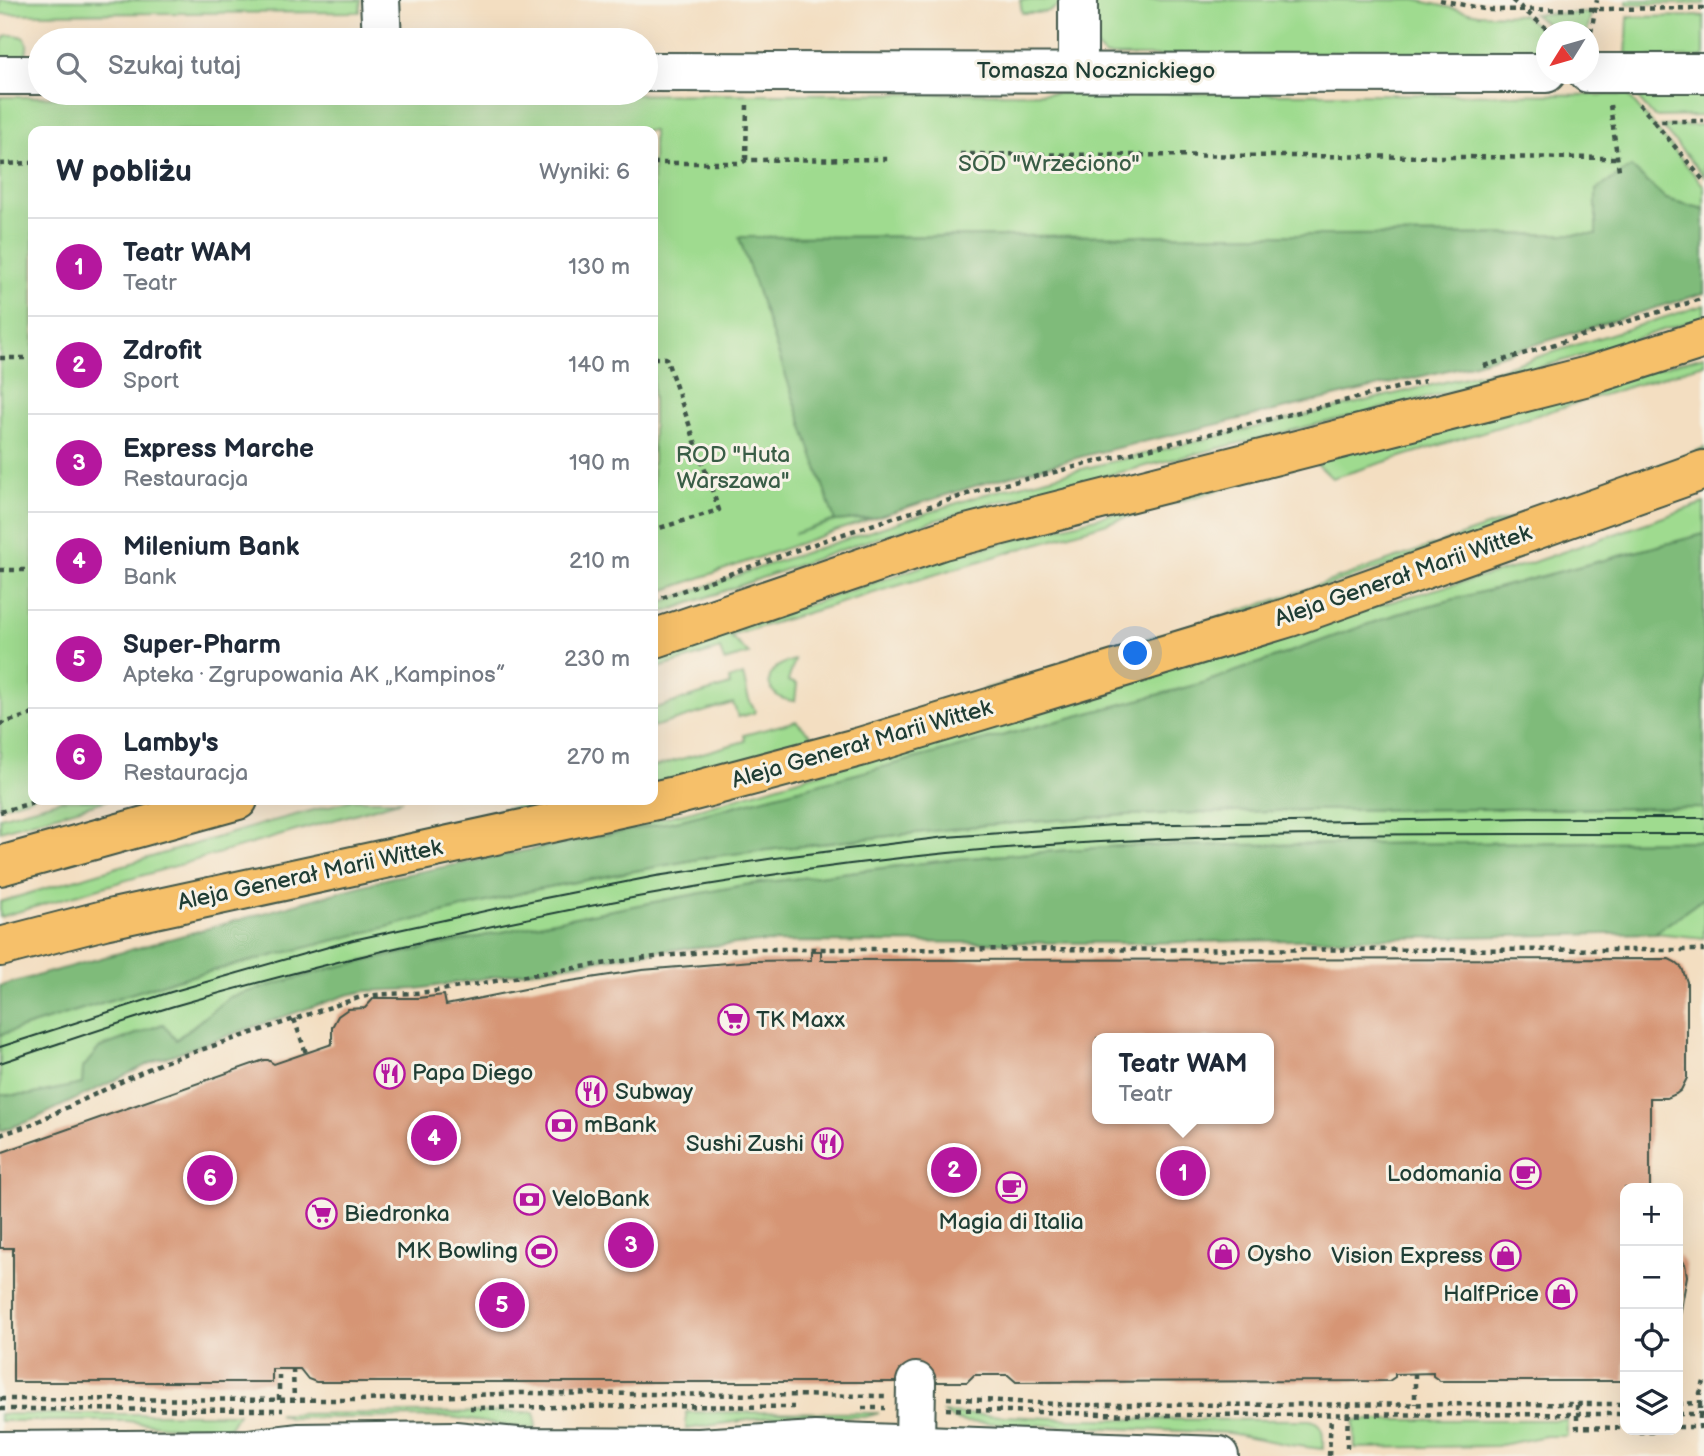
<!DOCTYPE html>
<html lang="pl">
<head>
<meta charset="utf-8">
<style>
  :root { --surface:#fff; --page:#f6f6f7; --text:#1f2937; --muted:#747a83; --line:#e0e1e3; --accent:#b5179e }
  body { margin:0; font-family:"Balsamiq Sans",sans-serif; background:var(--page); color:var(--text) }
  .controls { position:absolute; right:21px; bottom:21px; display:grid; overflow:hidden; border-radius:14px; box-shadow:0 7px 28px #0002 }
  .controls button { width:63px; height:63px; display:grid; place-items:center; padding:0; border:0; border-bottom:2px solid var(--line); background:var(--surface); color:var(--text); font:35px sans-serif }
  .compass { position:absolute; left:1536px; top:21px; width:63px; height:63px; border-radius:50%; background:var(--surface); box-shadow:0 7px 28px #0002; rotate:233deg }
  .you { position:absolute; left:1136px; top:654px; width:24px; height:24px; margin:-18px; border:5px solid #fff; border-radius:50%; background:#1a73e8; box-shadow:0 0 0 10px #1a73e833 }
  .badge { display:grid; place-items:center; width:46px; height:46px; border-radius:50%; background:var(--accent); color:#fff; font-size:23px; font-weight:700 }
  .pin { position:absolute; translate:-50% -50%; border:4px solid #fff; box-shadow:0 2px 7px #0006 }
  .popup { position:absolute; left:1092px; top:1033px; width:182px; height:91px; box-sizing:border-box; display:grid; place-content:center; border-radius:14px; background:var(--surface); filter:drop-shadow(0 2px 5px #0005); font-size:23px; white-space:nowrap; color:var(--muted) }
  .popup b { font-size:26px; color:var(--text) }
  .popup::after { content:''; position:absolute; left:50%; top:100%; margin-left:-14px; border:14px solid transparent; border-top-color:var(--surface) }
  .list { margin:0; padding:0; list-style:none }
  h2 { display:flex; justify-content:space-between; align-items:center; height:91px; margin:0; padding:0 28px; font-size:30px }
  h2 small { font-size:23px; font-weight:400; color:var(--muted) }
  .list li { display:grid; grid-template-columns:46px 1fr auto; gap:21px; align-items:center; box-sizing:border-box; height:98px; padding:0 28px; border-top:2px solid var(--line) }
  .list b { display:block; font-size:26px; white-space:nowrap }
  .list p { margin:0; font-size:23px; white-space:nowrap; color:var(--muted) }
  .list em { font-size:23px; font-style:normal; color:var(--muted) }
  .icon { flex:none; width:38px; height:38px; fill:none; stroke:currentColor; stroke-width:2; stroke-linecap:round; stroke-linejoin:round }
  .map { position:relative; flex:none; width:1704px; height:1456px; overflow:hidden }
  .search { position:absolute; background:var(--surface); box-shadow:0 7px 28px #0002; left:28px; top:28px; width:630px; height:77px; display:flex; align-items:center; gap:18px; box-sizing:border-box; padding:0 24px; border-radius:38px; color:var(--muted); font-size:26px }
  .panel { position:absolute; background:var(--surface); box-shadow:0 7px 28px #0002; left:28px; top:126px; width:630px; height:679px; border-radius:14px }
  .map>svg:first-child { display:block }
  .green { fill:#9fdb8f; stroke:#5f8c62; stroke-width:2 }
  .forest { fill:#7fbb7a; stroke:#4f7c57; stroke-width:2 }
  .building { fill:#d69575; fill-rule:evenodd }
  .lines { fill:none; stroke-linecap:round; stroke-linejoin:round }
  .minor-casing { stroke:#3f5549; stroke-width:42 }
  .major-casing { stroke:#3f5549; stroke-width:42 }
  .path { stroke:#3f5549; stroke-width:4.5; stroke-dasharray:5 5; stroke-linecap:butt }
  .minor { stroke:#fff; stroke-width:38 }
  .major { stroke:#f6c06b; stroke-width:38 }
  .tram { stroke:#1f3d34; stroke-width:2 }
  .labels { text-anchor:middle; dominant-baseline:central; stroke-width:6; stroke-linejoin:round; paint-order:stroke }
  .street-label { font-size:23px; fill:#1f3d34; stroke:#f7f3e8 }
  .park-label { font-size:23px; fill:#395d46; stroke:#f7f3e8 }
  .poi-label { font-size:23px; fill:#1f3d34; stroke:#f7f3e8; text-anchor:start }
</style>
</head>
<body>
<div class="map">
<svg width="1704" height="1456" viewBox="0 0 1704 1456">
  <rect width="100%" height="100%" fill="#f7f3e8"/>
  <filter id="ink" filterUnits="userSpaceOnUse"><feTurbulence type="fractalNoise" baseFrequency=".0143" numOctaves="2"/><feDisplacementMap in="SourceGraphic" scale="14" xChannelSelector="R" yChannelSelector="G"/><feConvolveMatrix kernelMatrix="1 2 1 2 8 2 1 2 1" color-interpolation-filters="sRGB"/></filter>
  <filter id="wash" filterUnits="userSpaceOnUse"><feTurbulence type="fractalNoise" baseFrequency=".00686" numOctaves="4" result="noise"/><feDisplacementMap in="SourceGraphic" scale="28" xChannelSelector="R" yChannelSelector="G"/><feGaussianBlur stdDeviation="1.57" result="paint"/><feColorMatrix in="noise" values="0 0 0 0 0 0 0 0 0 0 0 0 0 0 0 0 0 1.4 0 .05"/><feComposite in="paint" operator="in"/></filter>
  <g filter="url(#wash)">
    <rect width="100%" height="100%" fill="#f3dec1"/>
    <g class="green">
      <polygon points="0,0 361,0 360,12 0,14"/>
      <path d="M1020 0H1063C1052 15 1039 13 1022 13Z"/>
      <polygon points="1094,0 1416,0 1478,14 1523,15 1546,33 1546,56 1105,56 1092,43"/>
      <rect x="1627" y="0" width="77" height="4"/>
      <polygon points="1591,13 1587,32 1557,31 1533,14"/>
      <polygon points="1704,16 1704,57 1626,58 1628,17"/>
      <path d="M9 35C25 34 31 41 25 56L0 61 2 42 5 36Z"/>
      <polygon points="1704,86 1704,116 1654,117 1636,96 1636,87"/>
      <polygon points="1063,93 1628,95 1704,186 1704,209 1666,199 1631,168 1596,190 1597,234 739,237 835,520 794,534 835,521 873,518 653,594 653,131 33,131 33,797 0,807 0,97"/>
      <polygon points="1704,125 1704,176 1661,126"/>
      <polygon points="1704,305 1704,317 1584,355 1437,395 986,505 861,543 653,616 653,605 764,566 982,495 1094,466 1499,369"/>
      <polygon points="1704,356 1704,364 1332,478 1314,461 730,636 749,654 724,661 720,649 653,670 653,657 953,556"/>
      <polygon points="1704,448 1704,451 1622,480 1491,532 1180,634 982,690 1278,599 1622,480"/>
      <polygon points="1704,503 1704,534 1397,614 1203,683 685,819 518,853 692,811 1404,598 1525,565"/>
      <path d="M795 660 788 681 797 684 795 701C778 702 760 685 775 669 780 663 788 662 795 660Z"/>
      <path d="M743 675C747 688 746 699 755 710L754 713 738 717 733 703 653 727V709L730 685 729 679Z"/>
      <polygon points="796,721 817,741 653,784 653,767 745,741 744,735"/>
      <polygon points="61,800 108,800 0,831 0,817"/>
      <polygon points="352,800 402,800 0,917 0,902 269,822"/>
      <polygon points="538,800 594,800 437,831 437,827"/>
      <polygon points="1704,808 1704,841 1120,846 956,859 744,885 544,923 332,968 230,997 175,1040 163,1024 99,1048 83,1084 29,1095 0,1095 0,1035 168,982 538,889 715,856 986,825 1128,815 1312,810"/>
      <polygon points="1704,898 1704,938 1655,933"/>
      <polygon points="535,1412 536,1429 513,1427 451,1417 289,1418 278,1414"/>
      <polygon points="686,1412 879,1413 865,1417 768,1417 686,1429"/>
      <path d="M944 1413 1070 1419 1310 1420C1325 1423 1323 1437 1323 1449L1290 1445 1230 1433 964 1422 953 1419Z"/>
      <polygon points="0,1414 238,1414 230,1427 212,1432 127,1421 0,1421"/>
      <polygon points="1354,1420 1567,1420 1567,1436 1546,1436 1496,1446 1355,1448"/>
    </g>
    <g class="forest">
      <polygon points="1631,167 1666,199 1704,209 1704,293 1465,366 1091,454 978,485 873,518 835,521 739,237 1596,234 1596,190"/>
      <polygon points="1704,534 1704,808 1312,810 1128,815 986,825 715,856 538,889 168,982 0,1035 0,986 393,877 685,819 1203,683 1397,614"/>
      <polygon points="1704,841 1704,898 1655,933 1140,943 759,942 657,951 417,989 366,991 347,995 157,1060 32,1120 0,1131 0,1095 29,1095 82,1084 83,1068 99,1048 163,1024 176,1040 230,997 332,968 544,923 744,885 956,859 1120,846"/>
    </g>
    <g id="blocks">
      <g class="building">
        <path d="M811 951H821V960L1669 959 1675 962 1682 968 1687 982V1078L1681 1090 1676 1094 1667 1098H1650V1188H1625V1381H1440L1433 1376V1373L1395 1374V1377L1389 1381 1016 1382 1008 1375H974L967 1382H316L308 1379 300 1369H272V1382H13V1248H0V1153L264 1060H268L274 1064 332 1044V1027L338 1016 348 1009 365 1008 374 998H418L444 995 446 1005 545 985 642 970 752 961 811 960ZM1097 1038H1269V1119H1097Z"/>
        <polygon points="1678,1255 1685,1264 1687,1276 1679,1321"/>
      </g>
    </g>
  </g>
  <g filter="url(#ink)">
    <use href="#blocks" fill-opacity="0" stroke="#3f5549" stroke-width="2"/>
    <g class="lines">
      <defs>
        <g id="minor">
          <polyline points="380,0 382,40"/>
          <polyline points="1078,0 1078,70"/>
          <polyline points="646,72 1546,73"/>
          <polyline points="1588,73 1704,73"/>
          <polyline points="0,75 40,75"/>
          <polyline points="915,1444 916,1382"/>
          <polyline points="0,1451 248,1449 298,1443 455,1441 518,1447 699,1448 815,1441 1219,1456"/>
        </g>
        <g id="major">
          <polyline points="653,639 943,540 1588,376 1704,339"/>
          <polyline points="0,866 238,800"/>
          <polyline points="0,947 104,920 675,796 860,747 1290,617 1704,470"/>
        </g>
      </defs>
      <use href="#minor" class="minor-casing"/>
      <use href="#major" class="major-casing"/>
      <g class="path">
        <polyline points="1440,0 1489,10 1704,8"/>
        <polyline points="1512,0 1551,32"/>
        <polyline points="1589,42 1597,0"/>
        <polyline points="1639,104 1654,121 1704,121"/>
        <polyline points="1610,105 1619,170"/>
        <polyline points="1654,122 1704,181"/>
        <polyline points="960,154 1616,158"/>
        <polyline points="746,160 747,104"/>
        <polyline points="653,163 741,163 746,160 888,159"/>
        <polyline points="0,164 33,163"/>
        <polyline points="0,358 33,358"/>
        <polyline points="653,358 666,358 719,510 653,530"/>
        <polyline points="1484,366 1704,298"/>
        <polyline points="0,570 33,570"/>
        <polyline points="653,601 834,537 977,491 1425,381"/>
        <polyline points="0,724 33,714"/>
        <polyline points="0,812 42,800"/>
        <polyline points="294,1019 306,1053"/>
        <path d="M0 1135 30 1125 161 1063 361 997C387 992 414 995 441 990 547 973 653 952 760 949L1704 950"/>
        <polyline points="293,1369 294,1400"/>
        <polyline points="1415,1373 1415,1404"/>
        <polyline points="947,1398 1073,1405 1625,1404"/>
        <polyline points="0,1399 362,1400 521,1393 886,1396"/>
        <polyline points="279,1400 279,1369"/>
        <polyline points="1678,1404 1700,1403 1700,1393 1704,1382"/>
        <polyline points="1577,1405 1577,1427 1625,1428"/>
        <polyline points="470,1408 658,1406 794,1407"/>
        <polyline points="862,1408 885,1408"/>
        <polyline points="0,1409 283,1410"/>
        <polyline points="946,1409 1133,1415 1625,1414"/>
        <polyline points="1678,1414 1704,1414"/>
        <polyline points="1678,1427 1700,1427 1700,1403"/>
        <polyline points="1629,1430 1632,1432 1652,1432 1654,1430"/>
        <polyline points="1347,1448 1348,1404"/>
        <polyline points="1329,1456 1331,1416"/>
      </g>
      <use href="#minor" class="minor"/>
      <use href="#major" class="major"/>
      <g class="tram">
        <polyline points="0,1047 171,992 353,940 540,899 656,876 775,858 946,837 1114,825 1531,818 1704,818"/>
        <path d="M0 1063C58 1044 115 1024 174 1006 260 981 347 959 434 939 604 900 775 870 948 853 1199 829 1452 835 1704 834"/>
      </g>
    </g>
  </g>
  <defs>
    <symbol id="supermarket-ring" viewBox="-11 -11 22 22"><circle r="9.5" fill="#f7f3e8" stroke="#b5179e" stroke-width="1.5"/><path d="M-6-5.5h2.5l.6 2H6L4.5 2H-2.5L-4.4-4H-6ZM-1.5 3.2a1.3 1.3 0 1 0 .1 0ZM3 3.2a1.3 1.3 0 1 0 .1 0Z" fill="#b5179e"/></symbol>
    <symbol id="restaurant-ring" viewBox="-11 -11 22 22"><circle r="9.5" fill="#f7f3e8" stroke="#b5179e" stroke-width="1.5"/><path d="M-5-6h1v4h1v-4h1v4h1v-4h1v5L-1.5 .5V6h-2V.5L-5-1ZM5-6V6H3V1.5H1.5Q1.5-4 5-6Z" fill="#b5179e"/></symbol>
    <symbol id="bank-ring" viewBox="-11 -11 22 22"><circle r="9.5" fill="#f7f3e8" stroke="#b5179e" stroke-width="1.5"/><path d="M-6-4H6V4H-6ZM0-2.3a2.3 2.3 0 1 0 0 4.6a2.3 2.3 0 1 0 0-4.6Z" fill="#b5179e"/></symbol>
    <symbol id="cafe-ring" viewBox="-11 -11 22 22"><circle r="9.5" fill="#f7f3e8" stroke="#b5179e" stroke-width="1.5"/><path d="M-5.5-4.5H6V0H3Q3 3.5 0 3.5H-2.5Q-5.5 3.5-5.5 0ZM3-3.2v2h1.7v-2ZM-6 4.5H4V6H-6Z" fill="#b5179e"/></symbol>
    <symbol id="stadium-ring" viewBox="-11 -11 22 22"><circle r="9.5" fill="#f7f3e8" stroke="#b5179e" stroke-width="1.5"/><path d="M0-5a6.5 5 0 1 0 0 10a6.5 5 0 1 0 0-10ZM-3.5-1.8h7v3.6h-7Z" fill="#b5179e"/></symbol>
    <symbol id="shop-ring" viewBox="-11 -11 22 22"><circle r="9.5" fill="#f7f3e8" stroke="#b5179e" stroke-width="1.5"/><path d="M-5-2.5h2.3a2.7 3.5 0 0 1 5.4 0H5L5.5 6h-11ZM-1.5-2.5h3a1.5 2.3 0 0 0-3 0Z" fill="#b5179e"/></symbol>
  </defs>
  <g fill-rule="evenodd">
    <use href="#supermarket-ring" x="716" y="1002" width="35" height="35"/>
    <use href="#restaurant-ring" x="372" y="1056" width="35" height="35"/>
    <use href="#restaurant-ring" x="574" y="1074" width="35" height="35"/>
    <use href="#bank-ring" x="544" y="1108" width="35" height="35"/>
    <use href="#restaurant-ring" x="810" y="1126" width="35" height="35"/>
    <use href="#cafe-ring" x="1508" y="1156" width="35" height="35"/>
    <use href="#cafe-ring" x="994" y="1170" width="35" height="35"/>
    <use href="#bank-ring" x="512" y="1182" width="35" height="35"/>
    <use href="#supermarket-ring" x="304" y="1196" width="35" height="35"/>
    <use href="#stadium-ring" x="524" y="1234" width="35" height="35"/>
    <use href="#shop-ring" x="1206" y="1236" width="35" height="35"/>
    <use href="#shop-ring" x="1488" y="1238" width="35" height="35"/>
    <use href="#shop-ring" x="1544" y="1276" width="35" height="35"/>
  </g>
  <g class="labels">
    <g class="street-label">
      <text x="1096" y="71">Tomasza Nocznickiego</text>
      <text transform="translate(1403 576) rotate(-19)">Aleja Generał Marii Wittek</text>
      <text transform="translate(862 744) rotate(-16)">Aleja Generał Marii Wittek</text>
      <text transform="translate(310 875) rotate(-12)">Aleja Generał Marii Wittek</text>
    </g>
    <g class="park-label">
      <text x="1049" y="164">SOD "Wrzeciono"</text>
      <text x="733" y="455">ROD "Huta<tspan x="733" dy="26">Warszawa"</tspan></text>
    </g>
    <g class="poi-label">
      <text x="756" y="1020">TK Maxx</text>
      <text x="412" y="1073">Papa Diego</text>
      <text x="615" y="1092">Subway</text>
      <text x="584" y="1125">mBank</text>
      <text x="804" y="1144" text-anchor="end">Sushi Zushi</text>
      <text x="1502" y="1174" text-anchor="end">Lodomania</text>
      <text x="552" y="1199">VeloBank</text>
      <text x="344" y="1214">Biedronka</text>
      <text x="1011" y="1222" text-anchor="middle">Magia di Italia</text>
      <text x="518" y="1251" text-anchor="end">MK Bowling</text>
      <text x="1247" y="1254">Oysho</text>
      <text x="1483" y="1256" text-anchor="end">Vision Express</text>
      <text x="1539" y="1294" text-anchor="end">HalfPrice</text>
    </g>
  </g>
</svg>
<div class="controls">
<button>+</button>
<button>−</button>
<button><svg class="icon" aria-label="locate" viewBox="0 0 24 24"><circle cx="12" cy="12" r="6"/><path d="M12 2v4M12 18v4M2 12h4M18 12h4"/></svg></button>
<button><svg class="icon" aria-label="layers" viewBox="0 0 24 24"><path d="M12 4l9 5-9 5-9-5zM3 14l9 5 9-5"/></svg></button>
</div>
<svg class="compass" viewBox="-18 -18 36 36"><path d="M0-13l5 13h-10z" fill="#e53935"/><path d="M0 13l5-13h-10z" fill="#747a83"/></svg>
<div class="you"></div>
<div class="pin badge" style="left:1183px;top:1173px">1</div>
<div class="popup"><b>Teatr WAM</b>Teatr</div>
<div class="pin badge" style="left:954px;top:1170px">2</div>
<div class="pin badge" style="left:631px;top:1245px">3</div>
<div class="pin badge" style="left:434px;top:1138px">4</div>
<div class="pin badge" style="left:502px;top:1305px">5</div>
<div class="pin badge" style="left:210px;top:1178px">6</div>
<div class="search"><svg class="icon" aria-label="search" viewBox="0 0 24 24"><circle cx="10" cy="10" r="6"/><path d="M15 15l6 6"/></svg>Szukaj tutaj</div>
<section class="panel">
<h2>W pobliżu<small>Wyniki: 6</small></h2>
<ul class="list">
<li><span class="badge">1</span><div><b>Teatr WAM</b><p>Teatr</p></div><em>130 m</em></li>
<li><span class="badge">2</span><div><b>Zdrofit</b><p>Sport</p></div><em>140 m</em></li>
<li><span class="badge">3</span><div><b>Express Marche</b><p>Restauracja</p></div><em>190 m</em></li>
<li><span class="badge">4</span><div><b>Milenium Bank</b><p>Bank</p></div><em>210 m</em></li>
<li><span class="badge">5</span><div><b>Super-Pharm</b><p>Apteka · Zgrupowania AK „Kampinos”</p></div><em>230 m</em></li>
<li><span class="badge">6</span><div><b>Lamby's</b><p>Restauracja</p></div><em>270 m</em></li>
</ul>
</section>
</div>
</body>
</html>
